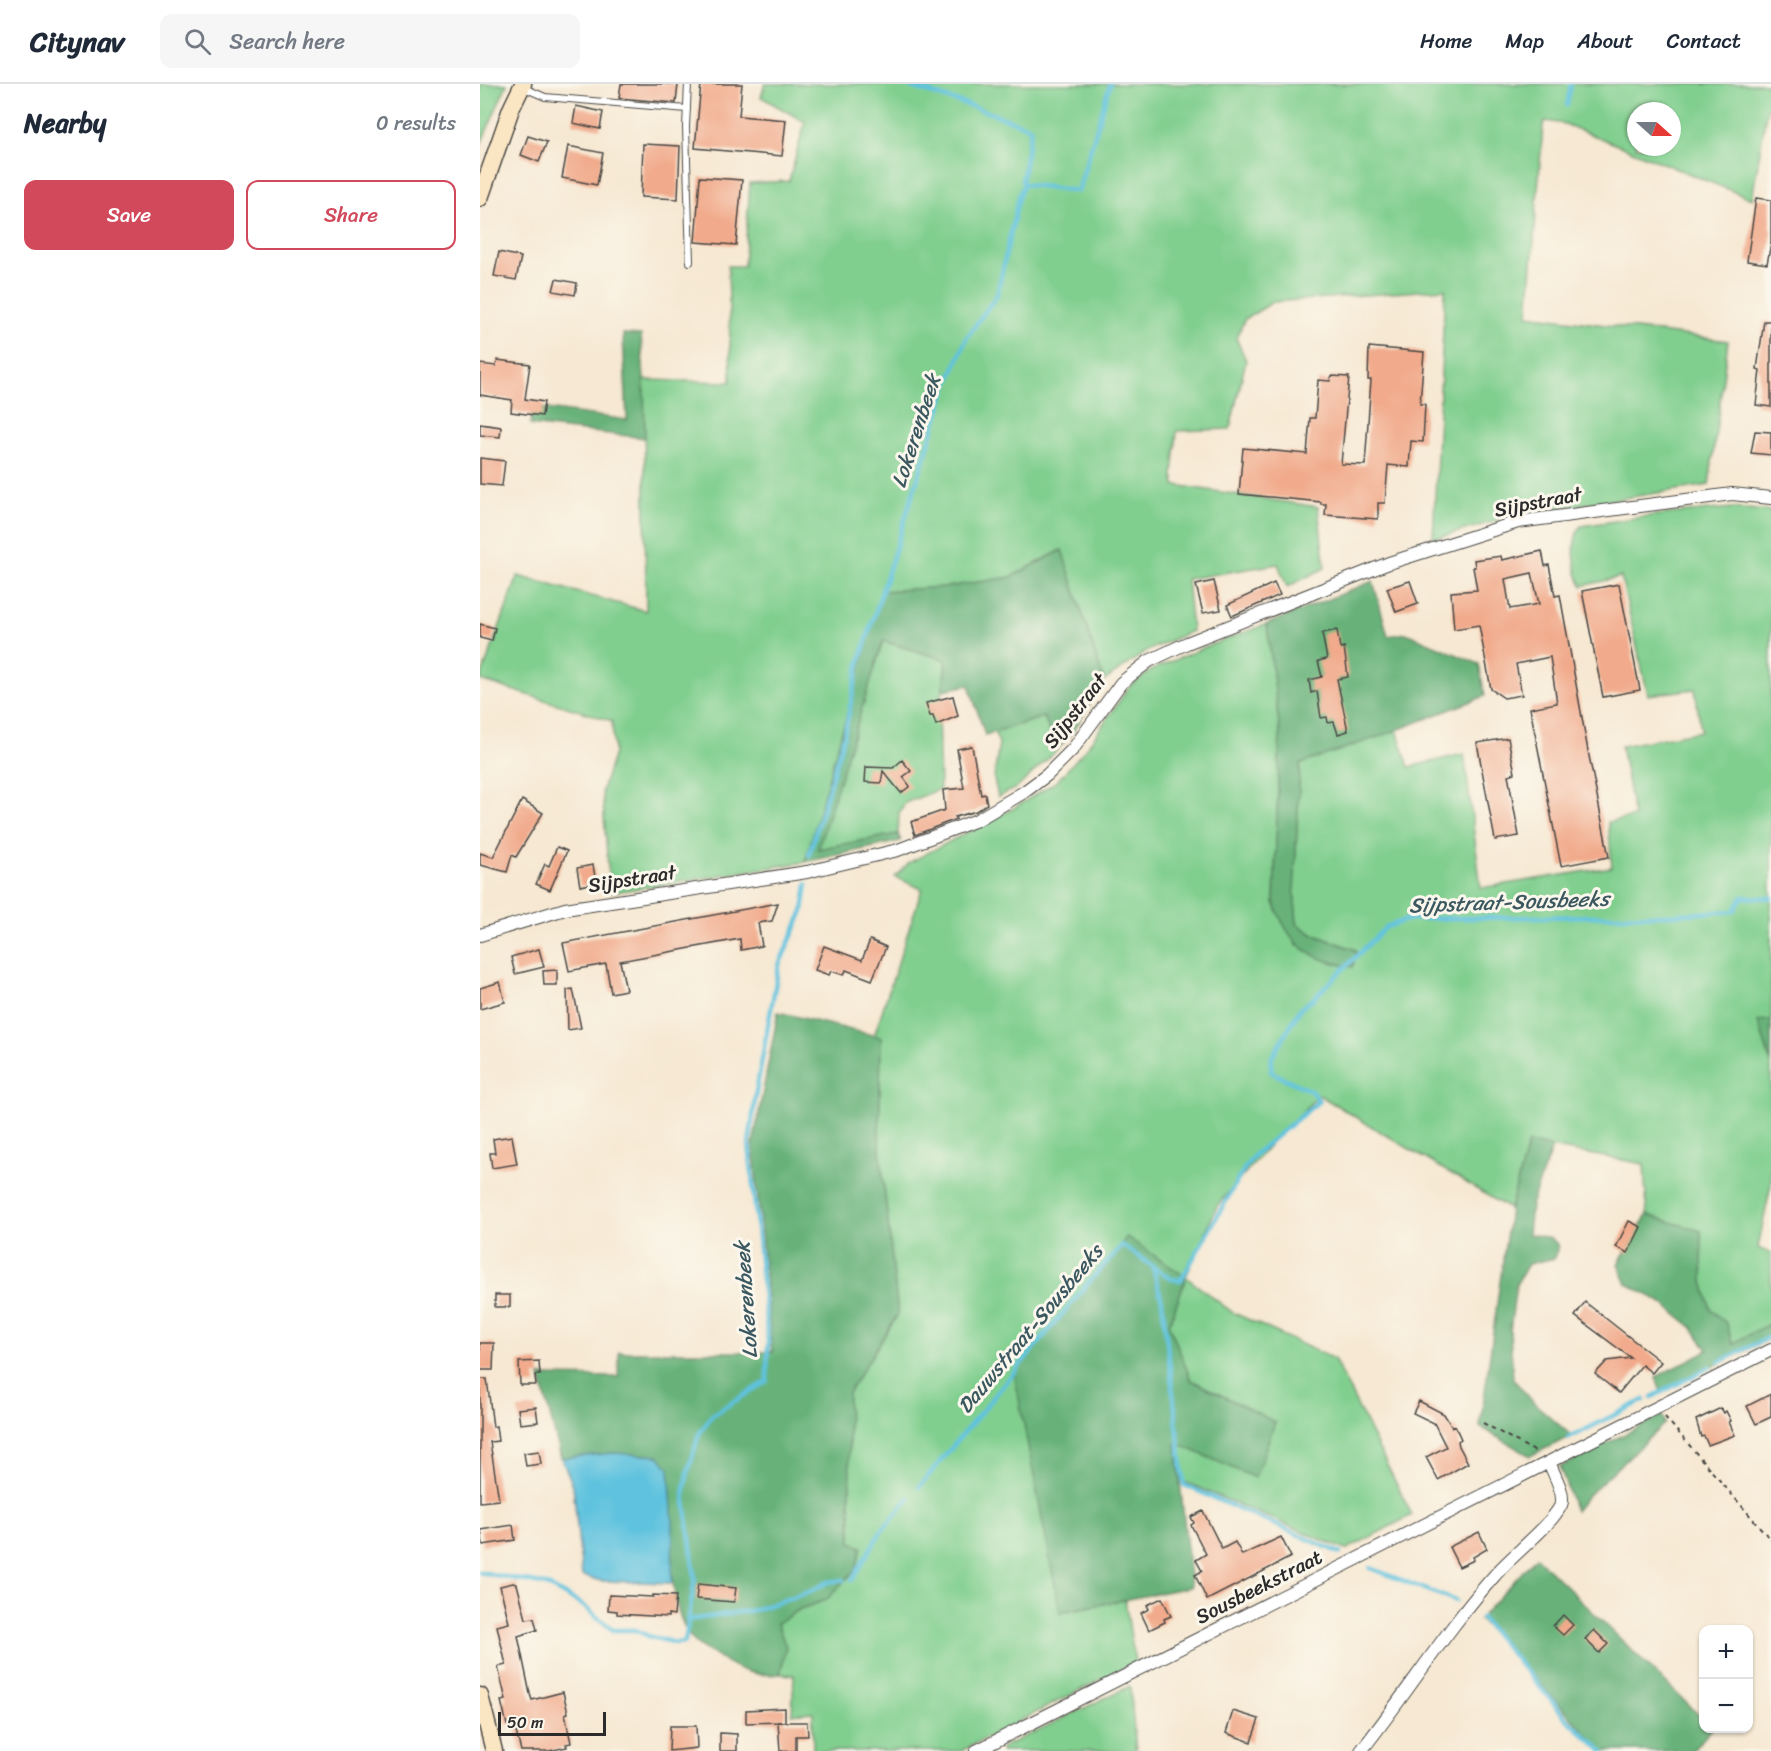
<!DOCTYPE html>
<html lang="en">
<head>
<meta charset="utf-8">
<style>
  :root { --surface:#fff; --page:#f6f6f7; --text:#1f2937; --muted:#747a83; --line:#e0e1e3; --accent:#d1495b }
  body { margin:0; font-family:Sriracha,sans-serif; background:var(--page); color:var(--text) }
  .controls { position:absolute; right:18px; bottom:18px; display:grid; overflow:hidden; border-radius:12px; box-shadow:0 2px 4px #0004 }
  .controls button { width:54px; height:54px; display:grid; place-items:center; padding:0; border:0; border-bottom:2px solid var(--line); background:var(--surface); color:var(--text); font:30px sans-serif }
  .compass { position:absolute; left:1147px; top:18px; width:54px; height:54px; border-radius:50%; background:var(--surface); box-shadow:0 2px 4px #0004; rotate:111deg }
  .scale { position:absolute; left:18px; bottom:15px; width:108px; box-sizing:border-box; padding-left:6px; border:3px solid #2b2b2b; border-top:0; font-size:16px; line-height:21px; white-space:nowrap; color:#2b2b2b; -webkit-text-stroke:4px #fbf7ec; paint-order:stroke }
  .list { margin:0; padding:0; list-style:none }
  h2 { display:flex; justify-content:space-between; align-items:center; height:78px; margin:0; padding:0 24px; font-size:26px }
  h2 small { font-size:20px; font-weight:400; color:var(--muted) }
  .actions { display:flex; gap:12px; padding:18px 24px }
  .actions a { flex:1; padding:14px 0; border:2px solid var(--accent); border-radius:12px; text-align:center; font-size:21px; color:var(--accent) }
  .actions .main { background:var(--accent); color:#fff }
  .icon { flex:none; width:33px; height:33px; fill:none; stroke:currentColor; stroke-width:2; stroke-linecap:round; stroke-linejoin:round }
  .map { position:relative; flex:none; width:1291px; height:1667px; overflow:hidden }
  header { display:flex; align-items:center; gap:36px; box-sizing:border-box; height:84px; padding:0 30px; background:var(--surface); border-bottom:2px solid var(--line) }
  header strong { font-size:28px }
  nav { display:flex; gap:33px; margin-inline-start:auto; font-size:21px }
  .search { width:420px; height:54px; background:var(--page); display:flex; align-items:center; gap:15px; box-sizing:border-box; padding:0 21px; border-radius:12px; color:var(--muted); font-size:22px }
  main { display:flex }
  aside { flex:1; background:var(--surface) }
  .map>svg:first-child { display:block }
  .green { fill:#81cf8f; stroke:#567d5d; stroke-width:1.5; fill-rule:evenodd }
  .forest { fill:#68b27a; stroke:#4a6e52; stroke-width:1.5 }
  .water { fill:#5fc2de; stroke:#457684; stroke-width:1.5 }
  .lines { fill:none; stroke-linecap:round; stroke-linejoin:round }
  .stream { stroke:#5fc2de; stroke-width:4.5 }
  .building { fill:#f1aa8b; fill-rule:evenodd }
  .lane-casing { stroke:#494744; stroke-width:8 }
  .street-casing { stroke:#494744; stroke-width:14 }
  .secondary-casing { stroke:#494744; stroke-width:19 }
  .path { stroke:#494744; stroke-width:2; stroke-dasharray:4.5 4.5; stroke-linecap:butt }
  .lane { stroke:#fff; stroke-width:6 }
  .street { stroke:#fff; stroke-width:12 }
  .secondary { stroke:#fbe6c4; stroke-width:16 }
  .labels { text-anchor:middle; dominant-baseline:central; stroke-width:6; stroke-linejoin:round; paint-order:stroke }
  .street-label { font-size:20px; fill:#2b2b2b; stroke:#fbf7ec }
  .water-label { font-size:21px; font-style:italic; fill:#3b5861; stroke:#fbf7ec }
</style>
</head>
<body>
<header>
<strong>Citynav</strong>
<div class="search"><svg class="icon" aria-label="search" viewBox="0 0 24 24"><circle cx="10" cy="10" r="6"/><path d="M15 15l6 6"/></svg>Search here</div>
<nav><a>Home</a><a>Map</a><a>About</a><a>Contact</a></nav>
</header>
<main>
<aside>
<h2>Nearby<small>0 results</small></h2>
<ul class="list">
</ul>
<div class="actions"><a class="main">Save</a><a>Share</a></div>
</aside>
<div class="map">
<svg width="1291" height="1667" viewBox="0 0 1291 1667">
  <rect width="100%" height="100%" fill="#fbf7ec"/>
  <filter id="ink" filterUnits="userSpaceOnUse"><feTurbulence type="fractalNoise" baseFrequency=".0167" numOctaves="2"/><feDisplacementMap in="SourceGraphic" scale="12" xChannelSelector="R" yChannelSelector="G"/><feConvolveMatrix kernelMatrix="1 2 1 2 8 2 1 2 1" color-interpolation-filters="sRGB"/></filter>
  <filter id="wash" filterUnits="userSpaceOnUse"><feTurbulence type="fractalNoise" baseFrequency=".008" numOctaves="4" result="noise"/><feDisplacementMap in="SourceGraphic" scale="24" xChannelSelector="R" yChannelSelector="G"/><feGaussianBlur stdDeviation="1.35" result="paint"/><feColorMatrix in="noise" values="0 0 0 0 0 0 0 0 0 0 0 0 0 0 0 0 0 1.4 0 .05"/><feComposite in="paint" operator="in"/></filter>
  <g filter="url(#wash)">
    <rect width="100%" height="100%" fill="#f6e8d2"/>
    <g class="green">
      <polygon points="0,0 27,0 0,62"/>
      <path d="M285 0H1291V24H1287L1272 115 1085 40 1065 37 1063 42 1048 231 1248 257 1229 401 1040 430 953 455 965 205 793 218 765 235 756 254 766 276 750 345 697 347 693 391 695 401 838 423 845 484 807 503 798 480 707 495 712 547 667 567 624 597 581 466 531 493 467 503 402 507 325 778 130 809 122 706 134 669 132 637 0 596 38 492 166 527 164 296 251 298 248 182H264L270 99 309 97 325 38 281 13ZM1156 27H1192V63H1156Z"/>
      <path d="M1252 424 1291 427V936L1278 937 1291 979V1100L1278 1164 1291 1169V1239L1252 1260 1247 1240 1231 1226 1223 1198 1221 1147 1167 1131 1164 1080 1048 1059 1030 1125 839 1011 790 1060 737 1122 706 1193 752 1228 854 1275 932 1431 866 1466 700 1396 696 1359 795 1338 711 1296 689 1241 706 1193 580 1528 645 1516 655 1578 481 1667H333V1628L312 1630 314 1591 300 1590 306 1563 296 1540 320 1525 346 1516 382 1464 371 1458 368 1309 418 1230 399 1057 401 954 394 952 442 805 415 793 430 778 534 724 577 697 608 662 649 603 672 586 720 565 787 540 800 649 794 818 817 861 876 866 832 850 817 840 814 807 820 680 917 646 929 683 984 670 1001 804 1132 783 1128 738 1154 733 1141 662 1221 647 1215 605 1168 611 1141 493 1102 502C1094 487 1090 456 1101 442L1175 431Z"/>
      <polygon points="403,557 466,576 463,606 458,625 460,705 425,719 419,729 418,750 337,765"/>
      <polygon points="564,633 577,666 538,703 518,713 514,695 519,659 514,648"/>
      <polygon points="650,1602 656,1667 521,1667 521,1664"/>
    </g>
    <g class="forest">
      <polygon points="143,250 161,251 164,296 165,354 50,341 53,323 147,336"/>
      <polygon points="582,466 624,597 593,648 577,666 564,633 505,651 489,601 463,606 466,576 403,557 338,765 418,750 421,757 325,778 402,507 467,503 531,493"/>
      <path d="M893 497 908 552 926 549 999 580 1005 612 917 646 820 680 814 807 817 840 832 850 876 866 873 883C829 876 808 860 794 818L800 649 787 540Z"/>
      <path d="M298 928 401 953 399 1057 418 1230 368 1309 371 1458 382 1463 376 1485 346 1516 320 1525 297 1539 306 1563 300 1590C277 1593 259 1587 240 1574 231 1569 220 1564 213 1556 184 1520 194 1458 191 1414 189 1394 192 1388 178 1372L133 1369 81 1374 60 1292 138 1293 139 1268H292L273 1060Z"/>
      <polygon points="1291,936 1291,979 1278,937"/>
      <polygon points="1048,1059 1072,1063 1051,1121 1048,1150 1071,1154 1078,1161 1075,1174 1048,1180 1036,1201 1030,1247 1033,1295 1053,1318 1092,1352 1050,1372 1000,1343 1030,1125"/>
      <polygon points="1167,1131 1221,1147 1223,1198 1231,1226 1247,1240 1252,1260 1291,1239 1291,1254 1181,1308 1176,1293 1228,1266 1212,1243 1179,1217 1147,1200 1138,1180"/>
      <polygon points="647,1153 706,1193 689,1241 711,1296 795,1338 775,1394 696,1359 711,1503 580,1528 534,1289"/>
      <polygon points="1182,1331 1185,1339 1107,1412 1095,1427 1080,1383"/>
      <polygon points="1056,1473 1223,1635 1224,1644 1232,1645 1212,1667 1123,1667 999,1535"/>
    </g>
    <polygon class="water" points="133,1369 178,1372 189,1384 193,1440 192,1499 121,1497 102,1492 93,1401 81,1374"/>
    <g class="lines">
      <g class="stream">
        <polyline points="423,0 491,22 551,44 542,97 544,100"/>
        <polyline points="1087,21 1091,0"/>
        <polyline points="329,771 364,652 379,580 467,302 487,253 517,211 539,111 544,100 598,107 630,0"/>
        <polyline points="673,1184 682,1217 704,1401 860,1469"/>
        <polyline points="1239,1278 1291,1252"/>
        <polyline points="1172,1313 1230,1283"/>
        <polyline points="1089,1354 1164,1316"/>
        <polyline points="439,1403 609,1198 642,1161 691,1195 701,1196 764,1085 775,1070 839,1017 831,1007 791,988 792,973 820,925 835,913 906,843 929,835 1188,831 1254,827 1262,813 1291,814"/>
        <polyline points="890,1484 976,1517"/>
        <polyline points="0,1488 66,1501 101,1520 133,1546 156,1546 168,1552 195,1559 205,1558 215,1494 204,1409 208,1388 219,1350 232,1331 287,1297 288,1258 269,1060 276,1008 299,881 323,827 327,800"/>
        <polyline points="372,1496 400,1449 429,1414"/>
        <polyline points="1001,1534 1088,1636 1123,1667"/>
        <polyline points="208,1536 274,1526 329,1508 348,1498 364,1496"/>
      </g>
    </g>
    <g id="blocks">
      <g class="building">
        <polygon points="141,0 198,0 196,19 139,14"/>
        <polygon points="221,0 262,0 259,32 306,36 302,72 215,64"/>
        <polygon points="96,22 123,28 120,45 93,39"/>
        <polygon points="48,52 67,58 59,78 41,71"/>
        <polygon points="163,60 200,62 198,115 161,113"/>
        <polygon points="88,62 123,69 117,101 82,94"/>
        <polygon points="220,93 262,96 256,161 215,158"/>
        <polygon points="1276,114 1291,116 1291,159 1287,180 1267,177"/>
        <polygon points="19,168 41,173 36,196 14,192"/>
        <polygon points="76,195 97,199 95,211 73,207"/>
        <polygon points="1284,237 1291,237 1291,323 1276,321 1280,286 1277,285"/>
        <polygon points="889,263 944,268 940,320 945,320 943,358 931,357 929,383 908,381 905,419 898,419 898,435 845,431 846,420 841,420 841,418 759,410 763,364 827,370 830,334 835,334 838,296 850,297 851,292 869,293 861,380 885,381 891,296 888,296"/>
        <polygon points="17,276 50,280 45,315 64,318 62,332 31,328 32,316 0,311 0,280 16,282"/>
        <polygon points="0,340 21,343 20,353 0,351"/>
        <polygon points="1275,347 1291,348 1291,371 1271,369"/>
        <polygon points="0,374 25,377 22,402 0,400"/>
        <path d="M1062 467 1065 482 1069 481 1075 512 1080 511 1108 667 1129 773 1081 782 1050 624 1077 619 1070 573 1036 580 1042 611 1024 614 1011 605 999 541 974 545 971 508 997 506 993 483H995L994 476 1021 472 1022 476ZM1052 489 1059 520 1030 525 1025 495Z"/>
        <polygon points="734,497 741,526 723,529 716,501"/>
        <polygon points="930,497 938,520 916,528 907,504"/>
        <polygon points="794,499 800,511 752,532 747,521"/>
        <polygon points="1139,500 1160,606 1123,613 1102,507"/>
        <polygon points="0,540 15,544 12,557 0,554"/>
        <polygon points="857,546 860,564 864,563 868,593 857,595 868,647 858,650 854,638 848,639 847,633 841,634 837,607 831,609 829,596 842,593 838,577 847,575 842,549"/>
        <polygon points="473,612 478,632 456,641 453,632 450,632 446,619"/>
        <polygon points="1028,654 1035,689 1028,691 1039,752 1015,756 997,659"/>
        <polygon points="492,662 501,711 505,710 507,720 496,727 475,733 476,735 435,751 431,738 465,726 463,706 484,704 477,665"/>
        <polygon points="422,676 431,687 423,693 430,702 421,709 403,687 401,699 385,698 386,683 413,684"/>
        <polygon points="42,716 63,729 36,773 32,771 27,788 0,781 0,769 13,773"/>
        <polygon points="77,763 87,767 70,806 56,800 65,780 69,782"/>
        <polygon points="113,781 116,799 100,802 97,784"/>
        <polygon points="298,819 292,837 278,839 282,862 261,866 260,855 140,877 146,906 131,909 126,880 89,887 83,859"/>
        <polygon points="390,856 406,863 392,896 366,886 364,891 351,887 349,891 335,886 344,862 382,876"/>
        <polygon points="59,865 64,883 35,890 31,873"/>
        <polygon points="77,886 77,901 64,901 63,887"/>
        <polygon points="20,898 25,918 0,925 0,904"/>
        <polygon points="93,905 101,944 88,946 87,906"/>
        <polygon points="32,1052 37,1080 12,1084 10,1069 15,1069 13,1055"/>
        <polygon points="1149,1137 1161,1143 1148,1169 1136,1163"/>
        <rect x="15" y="1211" width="15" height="12"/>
        <polygon points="1105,1218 1181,1278 1172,1289 1162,1281 1139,1309 1115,1290 1127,1277 1151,1274 1095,1232"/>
        <polygon points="0,1259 14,1259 13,1286 0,1286"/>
        <polygon points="59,1277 60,1291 55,1291 56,1301 40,1301 39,1278"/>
        <polygon points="0,1295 7,1295 13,1343 16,1342 18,1357 10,1358 19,1416 0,1418"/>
        <polygon points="1291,1310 1291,1333 1276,1340 1267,1322"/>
        <polygon points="939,1317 964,1330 972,1343 975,1342 981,1355 978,1357 979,1362 988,1379 958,1396 946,1373 966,1363 954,1339 933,1329"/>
        <polygon points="56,1323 58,1338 40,1340 38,1325"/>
        <polygon points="1241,1324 1244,1329 1246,1327 1251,1337 1249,1338 1255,1351 1228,1361 1224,1352 1221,1353 1216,1336"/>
        <polygon points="59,1367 61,1380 46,1382 44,1369"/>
        <polygon points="723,1427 742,1465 755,1458 762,1471 801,1453 811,1473 727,1516 715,1491 722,1487 716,1476 726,1470 711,1441 714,1439 711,1433"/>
        <polygon points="33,1441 35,1456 3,1461 1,1446"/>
        <polygon points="999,1448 1007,1465 993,1473 994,1476 979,1483 969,1463"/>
        <polygon points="33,1499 37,1500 46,1535 54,1534 57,1546 38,1552 50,1610 52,1616 83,1608 88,1629 85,1630 91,1659 86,1660 87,1663 69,1667 41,1667 34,1640 27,1641 21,1617 26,1616 18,1583 26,1581 17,1542 29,1539 20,1502"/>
        <polygon points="218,1500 256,1504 254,1518 216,1515"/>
        <polygon points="129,1511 173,1513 173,1511 196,1512 194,1531 188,1530 188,1533 137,1530 137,1527 128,1526"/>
        <polygon points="682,1514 691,1532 684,1535 685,1538 669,1546 661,1529 669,1525 667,1521"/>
        <polygon points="1083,1531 1093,1541 1083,1551 1073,1542"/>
        <polygon points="1114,1546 1128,1560 1119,1569 1105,1555"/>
        <polygon points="305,1624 305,1638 266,1639 266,1626"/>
        <polygon points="753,1627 779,1635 771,1658 746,1649"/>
        <polygon points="298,1638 327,1638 328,1652 316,1652 316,1667 300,1667"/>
        <polygon points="190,1642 216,1642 217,1664 189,1667"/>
        <polygon points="240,1649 257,1650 257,1667 240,1667"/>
      </g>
    </g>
  </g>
  <g filter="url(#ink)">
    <use href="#blocks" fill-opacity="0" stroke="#494744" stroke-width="1.5"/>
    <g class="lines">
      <defs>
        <g id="lane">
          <polyline points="208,0 206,43 210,178"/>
          <polyline points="42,3 65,13 207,25"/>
        </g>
        <g id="street">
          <polyline points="0,851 85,825 327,788 418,766 497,736 544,708 567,691 593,665 641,599 669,577 707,559 909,479 1038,438 1252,410 1291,414"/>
          <polyline points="496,1667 1291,1266"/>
          <path d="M881 1667C927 1609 966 1546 1015 1491 1032 1471 1070 1443 1081 1421 1086 1410 1073 1389 1069 1378"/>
        </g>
        <g id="secondary">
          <polyline points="0,114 31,25 43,0"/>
          <polyline points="0,1612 14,1667"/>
        </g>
      </defs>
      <use href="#lane" class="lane-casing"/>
      <use href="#street" class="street-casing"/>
      <use href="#secondary" class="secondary-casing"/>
      <g class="path">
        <polyline points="1185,1333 1291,1456"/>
        <polyline points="1003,1339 1056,1368"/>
      </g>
      <use href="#lane" class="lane"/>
      <use href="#street" class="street"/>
      <use href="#secondary" class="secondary"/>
    </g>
  </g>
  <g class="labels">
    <g class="street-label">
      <text transform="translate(1058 418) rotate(-11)">Sijpstraat</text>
      <text transform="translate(595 627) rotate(-52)">Sijpstraat</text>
      <text transform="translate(152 795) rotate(-9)">Sijpstraat</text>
      <text transform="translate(779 1503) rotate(-27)">Sousbeekstraat</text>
    </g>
    <g class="water-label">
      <text transform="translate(436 347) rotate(-72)">Lokerenbeek</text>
      <text transform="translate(1029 818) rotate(-2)">Sijpstraat-Sousbeeks</text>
      <text transform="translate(266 1216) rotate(-94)">Lokerenbeek</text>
      <text transform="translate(550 1245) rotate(-50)">Dauwstraat-Sousbeeks</text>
    </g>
  </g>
</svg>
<div class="controls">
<button>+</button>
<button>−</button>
</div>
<svg class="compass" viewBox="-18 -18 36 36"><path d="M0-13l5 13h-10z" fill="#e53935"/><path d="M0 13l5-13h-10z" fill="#747a83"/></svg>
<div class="scale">50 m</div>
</div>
</main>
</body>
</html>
